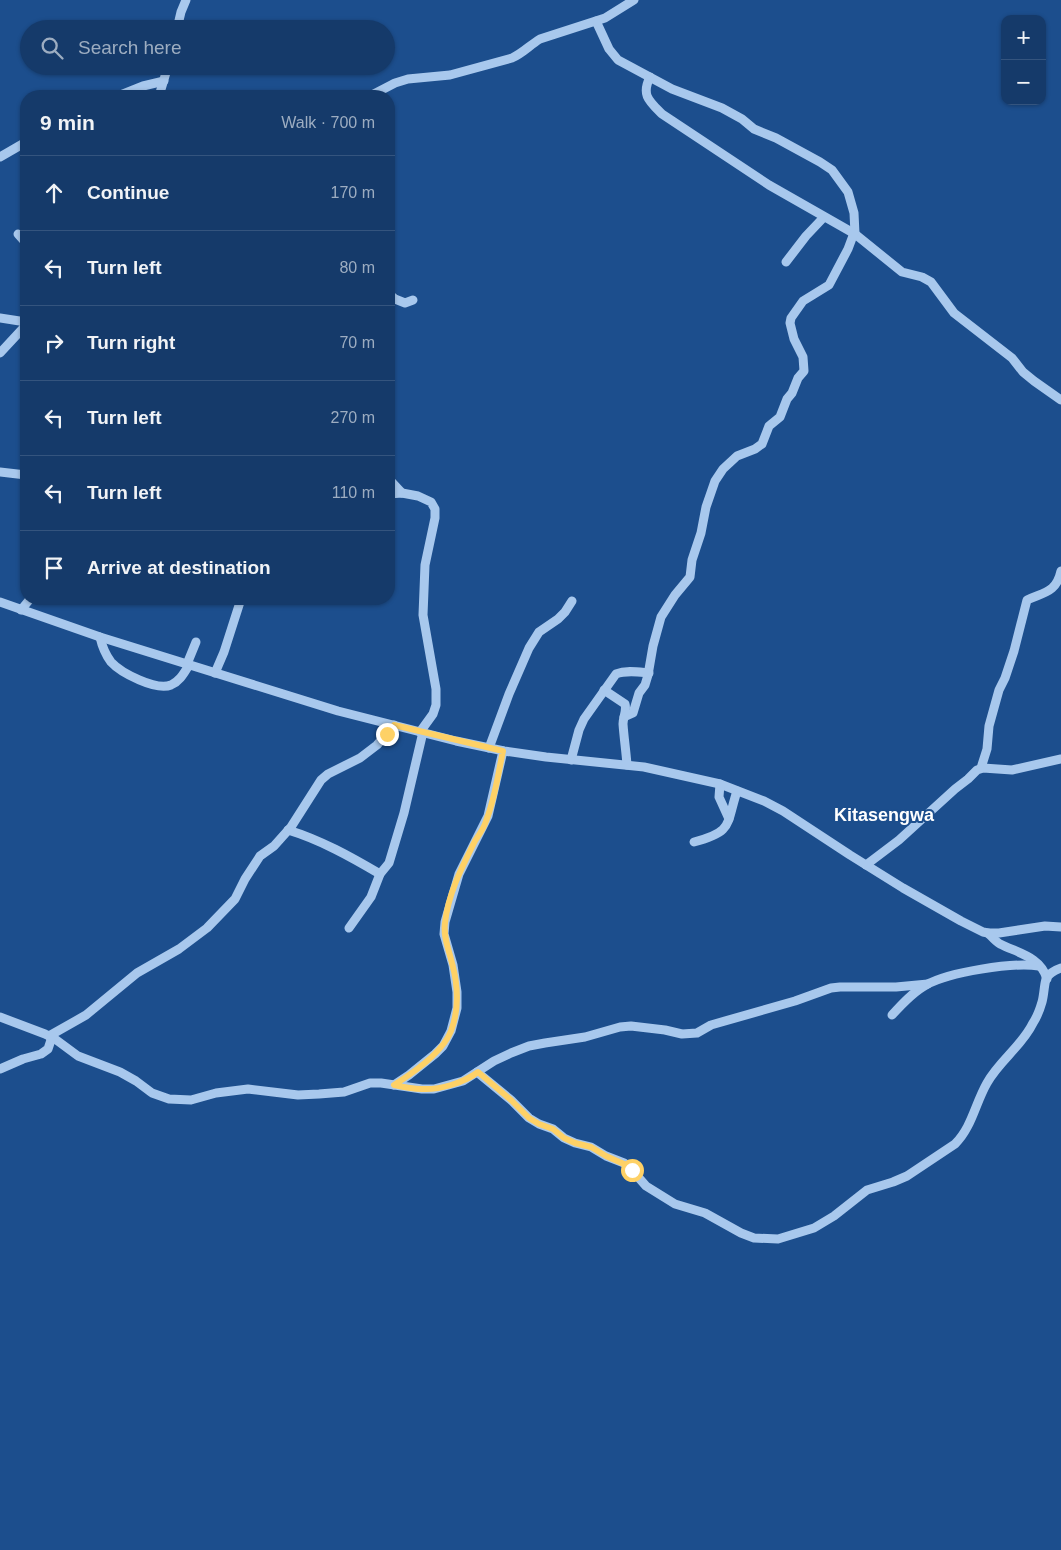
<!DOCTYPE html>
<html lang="en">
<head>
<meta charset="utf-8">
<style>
  :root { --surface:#153a6a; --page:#1e4170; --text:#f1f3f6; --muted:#9dadc1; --line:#34547e }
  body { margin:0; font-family:Arial,sans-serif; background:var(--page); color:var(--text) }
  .controls { position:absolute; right:15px; top:15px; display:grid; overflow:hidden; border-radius:10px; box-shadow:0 1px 4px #0004 }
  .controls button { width:45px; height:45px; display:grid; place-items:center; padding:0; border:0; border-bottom:1px solid var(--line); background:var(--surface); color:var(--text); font:25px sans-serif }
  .stop { position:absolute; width:15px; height:15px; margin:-11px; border:4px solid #fed166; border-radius:50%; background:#fff }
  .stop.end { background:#fed166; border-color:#fff; box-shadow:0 1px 5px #0008 }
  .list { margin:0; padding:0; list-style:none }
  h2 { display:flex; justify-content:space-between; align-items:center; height:65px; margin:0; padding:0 20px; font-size:21px }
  h2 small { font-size:16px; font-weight:400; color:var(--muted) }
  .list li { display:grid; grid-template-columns:32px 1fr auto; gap:15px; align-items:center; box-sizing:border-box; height:75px; padding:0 20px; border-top:1px solid var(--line) }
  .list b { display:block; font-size:19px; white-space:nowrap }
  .list em { font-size:16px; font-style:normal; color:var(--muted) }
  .icon { flex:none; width:28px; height:28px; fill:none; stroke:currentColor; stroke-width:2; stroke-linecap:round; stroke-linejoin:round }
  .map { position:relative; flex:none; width:1061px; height:1550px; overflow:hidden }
  .search { position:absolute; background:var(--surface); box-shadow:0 1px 4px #0004; left:20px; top:20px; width:375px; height:55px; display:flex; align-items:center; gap:12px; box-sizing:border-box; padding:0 18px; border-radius:28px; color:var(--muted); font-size:19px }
  .panel { position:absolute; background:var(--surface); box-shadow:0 1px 4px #0004; left:20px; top:90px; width:375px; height:515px; border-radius:20px }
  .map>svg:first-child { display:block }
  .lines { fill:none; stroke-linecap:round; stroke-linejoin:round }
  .minor { stroke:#a8c8ed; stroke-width:9 }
  .route { stroke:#fed166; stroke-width:6 }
  .labels { text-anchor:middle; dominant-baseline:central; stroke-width:4; stroke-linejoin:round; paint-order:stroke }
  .quarter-label { font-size:18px; font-weight:bold; fill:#fff; stroke:#1c4e8d }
</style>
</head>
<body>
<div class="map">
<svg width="1061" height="1550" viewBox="0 0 1061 1550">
  <rect width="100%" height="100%" fill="#1c4e8d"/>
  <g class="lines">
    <g class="minor">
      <polyline points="596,21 609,49 618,60 672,89 722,108 742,119 754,129 776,138 820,162 832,170 848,192 854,213 855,234"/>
      <polyline points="177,29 181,12 186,0"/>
      <path d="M650 77C641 95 649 101 662 114L769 185 855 234 902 272 922 277 931 282 954 313 1012 358 1023 372 1034 381 1061 400"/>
      <polyline points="118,96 143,86 164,81"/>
      <polyline points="159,96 168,66"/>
      <path d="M370 96 395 83 408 79 450 75 512 58C523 53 530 45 540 39L605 18 634 0"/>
      <polyline points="0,157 26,142"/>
      <polyline points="18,234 26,243"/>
      <polyline points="786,262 806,236 824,217"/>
      <polyline points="389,294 395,299 405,303 413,300"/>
      <polyline points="0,318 26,322"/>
      <polyline points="0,353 26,325"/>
      <polyline points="0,472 26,475"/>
      <polyline points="389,479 402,493"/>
      <polyline points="389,494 402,493 418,496 431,502 435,509 435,518 425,565 423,615 436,689 436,705 433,714 420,732"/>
      <polyline points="0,602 100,637 338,711 456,741 504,751 546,757 644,767 720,784 764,801 783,811 850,855 903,888 961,921 983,932 988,933 999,933 1045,926 1061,927"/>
      <polyline points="21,610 30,599"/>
      <path d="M100 637C102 646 105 654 111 662 121 673 156 691 171 685 180 681 184 673 189 665"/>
      <polyline points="187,664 196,642"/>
      <polyline points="215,673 224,652 241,599"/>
      <path d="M604 690 625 704C627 711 623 717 623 724 624 738 626 751 627 765"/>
      <polyline points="624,717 633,713 639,693 645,685 648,675 653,646 661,617 675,595 690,577 692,560 701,533 706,507 715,481 723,469 737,456 755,449 762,444 769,426 780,417 787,399 792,393 798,378 804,371 803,357 794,339 790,323 791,318 803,301 829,285 848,249 854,233"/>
      <polyline points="489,748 509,694 529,648 539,632 558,619 565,612 572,601"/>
      <path d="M571 760 579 730 584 719 616 674C626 670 638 672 649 673"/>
      <path d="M981 768 987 749 989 726 999 690 1005 678 1014 651 1027 600C1044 592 1056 593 1061 571"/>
      <polyline points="720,784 719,797 729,819"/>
      <path d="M288 830C321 840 351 857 380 874"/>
      <path d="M694 842C733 832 726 825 737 791"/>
      <polyline points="866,865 899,840 955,789 968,779 977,770 983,768 1012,770 1061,759"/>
      <polyline points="349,928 371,897 380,874 389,863 404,813 423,732"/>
      <path d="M988 933C992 937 995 941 1000 944 1018 953 1041 957 1047 979"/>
      <path d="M892 1015C902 1004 913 992 926 985 949 972 1013 962 1039 966"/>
      <polyline points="0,1017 45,1034 55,1039 78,1056 120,1072 136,1081 152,1093 169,1099 191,1100 216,1093 248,1089 298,1095 319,1094 344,1092 370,1083 381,1083 422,1089 434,1089 463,1081 494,1061 511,1053 529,1046 545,1043 585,1037 620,1027 631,1026 665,1030 682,1034 697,1033 711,1025 795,1001 831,988 840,987 896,987 928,984"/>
      <polyline points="49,1036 86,1015 137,973 179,949 207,928 235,899 245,879 260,856 274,846 291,827 321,780 328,774 360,758 377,745 394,725"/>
      <polyline points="0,1069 23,1059 41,1054 48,1049 52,1037"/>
      <path d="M477 1072 511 1100 529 1118 539 1124 553 1129 564 1138 575 1143 591 1147 606 1156 624 1163 632 1170 646 1186 675 1204 705 1213 741 1233 754 1238 778 1239 814 1228 834 1216 867 1190 893 1182 907 1176 955 1144C972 1127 975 1104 987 1083 999 1061 1022 1046 1033 1023 1037 1017 1040 1009 1042 1002 1044 995 1044 986 1046 979 1049 973 1055 970 1061 968"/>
      <polyline points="394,1085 409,1075 435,1054 443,1046 451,1031 457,1008 457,992 453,965 444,934 445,922 459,874 488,816 503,751"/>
    </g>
  </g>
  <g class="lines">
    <path class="route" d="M387 734 394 725 503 751C498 774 495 799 486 821 484 828 479 835 475 841 462 867 448 894 445 923 443 937 449 950 452 963 458 985 459 1010 451 1031 443 1052 413 1073 394 1085 403 1087 412 1089 422 1089 440 1090 463 1083 478 1072L511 1100 529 1118 539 1124 553 1129 564 1138 575 1143 591 1147 606 1156 624 1164 632 1170"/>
  </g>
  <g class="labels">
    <g class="quarter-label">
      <text x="884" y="815">Kitasengwa</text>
    </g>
  </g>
</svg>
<div class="controls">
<button>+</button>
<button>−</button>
</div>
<div class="stop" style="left:632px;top:1170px"></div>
<div class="stop end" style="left:387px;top:734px"></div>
<div class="search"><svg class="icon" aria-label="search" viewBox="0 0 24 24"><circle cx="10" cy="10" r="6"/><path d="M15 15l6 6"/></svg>Search here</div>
<section class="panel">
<h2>9 min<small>Walk · 700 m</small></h2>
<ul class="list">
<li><svg class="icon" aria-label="ahead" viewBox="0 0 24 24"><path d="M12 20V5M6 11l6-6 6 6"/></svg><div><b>Continue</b></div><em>170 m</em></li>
<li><svg class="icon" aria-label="left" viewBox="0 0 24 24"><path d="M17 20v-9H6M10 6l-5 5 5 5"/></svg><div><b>Turn left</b></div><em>80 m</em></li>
<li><svg class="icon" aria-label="right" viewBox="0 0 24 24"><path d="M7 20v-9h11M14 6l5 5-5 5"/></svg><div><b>Turn right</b></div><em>70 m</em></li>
<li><svg class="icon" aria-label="left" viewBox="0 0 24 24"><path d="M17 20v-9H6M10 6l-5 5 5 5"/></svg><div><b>Turn left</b></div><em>270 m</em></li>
<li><svg class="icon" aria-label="left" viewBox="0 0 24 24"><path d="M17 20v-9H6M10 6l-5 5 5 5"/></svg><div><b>Turn left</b></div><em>110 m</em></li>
<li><svg class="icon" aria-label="arrive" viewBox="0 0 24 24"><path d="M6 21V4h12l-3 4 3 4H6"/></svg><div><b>Arrive at destination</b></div></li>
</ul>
</section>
</div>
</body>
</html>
